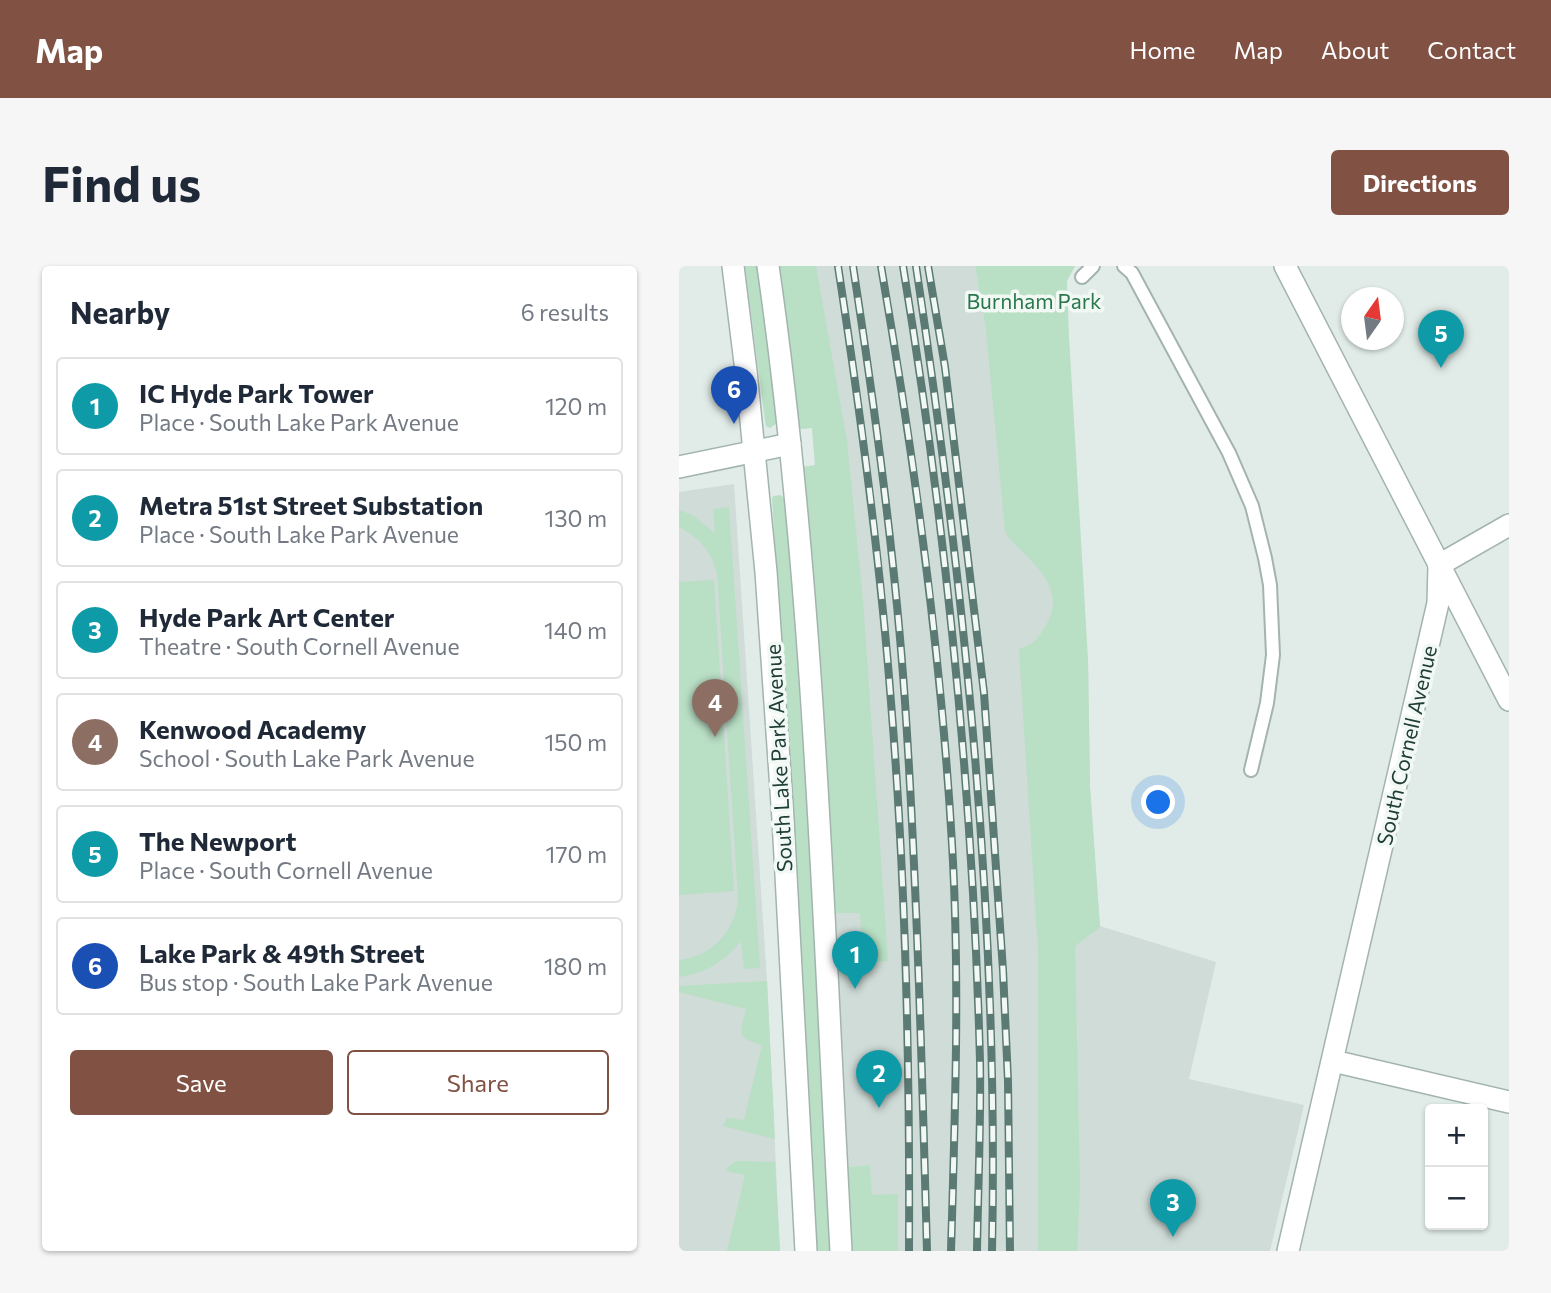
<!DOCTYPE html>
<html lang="en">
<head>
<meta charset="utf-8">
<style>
  :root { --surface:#fff; --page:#f6f6f7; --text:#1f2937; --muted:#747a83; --line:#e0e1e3; --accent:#815244 }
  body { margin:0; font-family:Commissioner,sans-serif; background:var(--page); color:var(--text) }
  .controls { position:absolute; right:21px; bottom:21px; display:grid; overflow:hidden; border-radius:7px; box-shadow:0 2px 5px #0004 }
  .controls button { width:63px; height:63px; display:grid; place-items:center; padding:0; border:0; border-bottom:2px solid var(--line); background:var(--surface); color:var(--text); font:35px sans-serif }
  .compass { position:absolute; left:662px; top:21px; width:63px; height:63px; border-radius:50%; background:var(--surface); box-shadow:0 2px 5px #0004; rotate:14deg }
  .you { position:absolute; left:480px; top:537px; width:24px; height:24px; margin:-18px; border:5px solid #fff; border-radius:50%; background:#1a73e8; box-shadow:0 0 0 10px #1a73e833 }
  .badge { display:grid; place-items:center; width:46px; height:46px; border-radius:50%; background:var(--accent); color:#fff; font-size:23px; font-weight:700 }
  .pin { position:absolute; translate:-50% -58px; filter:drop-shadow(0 2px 4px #0008) }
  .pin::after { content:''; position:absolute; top:37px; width:24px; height:21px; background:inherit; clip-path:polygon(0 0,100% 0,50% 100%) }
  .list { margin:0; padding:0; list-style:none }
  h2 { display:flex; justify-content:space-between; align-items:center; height:91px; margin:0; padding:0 28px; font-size:30px }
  h2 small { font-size:23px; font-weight:400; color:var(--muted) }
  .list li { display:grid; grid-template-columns:46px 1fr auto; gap:21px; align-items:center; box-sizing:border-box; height:98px; margin:0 14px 14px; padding:0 14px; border:2px solid var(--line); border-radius:7px }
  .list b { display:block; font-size:26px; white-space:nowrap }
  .list p { margin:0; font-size:23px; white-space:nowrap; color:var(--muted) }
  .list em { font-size:23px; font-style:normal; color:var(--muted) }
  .actions { display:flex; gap:14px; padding:21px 28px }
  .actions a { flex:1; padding:16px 0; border:2px solid var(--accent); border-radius:7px; text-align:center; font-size:24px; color:var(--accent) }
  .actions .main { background:var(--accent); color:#fff }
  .map { position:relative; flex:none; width:830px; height:985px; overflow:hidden; border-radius:7px }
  header { display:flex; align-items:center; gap:42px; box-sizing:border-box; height:98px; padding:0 35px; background:var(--accent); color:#fff }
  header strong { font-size:33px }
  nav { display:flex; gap:38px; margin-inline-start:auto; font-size:24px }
  .intro { display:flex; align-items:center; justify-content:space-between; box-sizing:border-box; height:168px; padding:0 42px }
  h1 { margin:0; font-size:49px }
  .button { padding:18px 32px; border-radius:7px; background:var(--accent); color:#fff; font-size:24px; font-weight:700 }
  main { display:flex; gap:42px; padding:0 42px }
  aside { flex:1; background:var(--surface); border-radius:7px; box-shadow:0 2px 5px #0004 }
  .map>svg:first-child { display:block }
  .built { fill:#cfdcd7 }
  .green { fill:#b9dfc5 }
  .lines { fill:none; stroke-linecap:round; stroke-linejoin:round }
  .service-casing { stroke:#a3b4af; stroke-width:16 }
  .minor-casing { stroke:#a3b4af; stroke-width:24 }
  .tertiary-casing { stroke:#a3b4af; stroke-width:24 }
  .service { stroke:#fff; stroke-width:12 }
  .minor { stroke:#fff; stroke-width:21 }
  .tertiary { stroke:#fff; stroke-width:21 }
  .rail-casing { stroke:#5b7a73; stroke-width:8 }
  .rail { stroke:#f2f9f5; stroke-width:5; stroke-dasharray:16; stroke-linecap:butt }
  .labels { text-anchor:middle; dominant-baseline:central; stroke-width:7; stroke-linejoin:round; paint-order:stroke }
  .park-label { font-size:21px; fill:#29774b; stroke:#f2f9f5 }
  .street-label { font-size:21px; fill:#203e37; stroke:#f2f9f5 }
</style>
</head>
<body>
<header>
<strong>Map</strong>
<nav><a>Home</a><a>Map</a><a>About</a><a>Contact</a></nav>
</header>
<div class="intro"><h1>Find us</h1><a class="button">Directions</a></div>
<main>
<aside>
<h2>Nearby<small>6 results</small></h2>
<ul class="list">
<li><span class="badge" style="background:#0f9aa8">1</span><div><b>IC Hyde Park Tower</b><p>Place · South Lake Park Avenue</p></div><em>120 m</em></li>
<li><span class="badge" style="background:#0f9aa8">2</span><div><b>Metra 51st Street Substation</b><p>Place · South Lake Park Avenue</p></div><em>130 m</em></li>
<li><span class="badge" style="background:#0f9aa8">3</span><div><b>Hyde Park Art Center</b><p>Theatre · South Cornell Avenue</p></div><em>140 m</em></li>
<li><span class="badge" style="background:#8d6e63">4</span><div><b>Kenwood Academy</b><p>School · South Lake Park Avenue</p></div><em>150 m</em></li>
<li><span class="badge" style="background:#0f9aa8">5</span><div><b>The Newport</b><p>Place · South Cornell Avenue</p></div><em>170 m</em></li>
<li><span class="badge" style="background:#1a4fb4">6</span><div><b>Lake Park &amp; 49th Street</b><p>Bus stop · South Lake Park Avenue</p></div><em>180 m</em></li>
</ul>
<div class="actions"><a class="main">Save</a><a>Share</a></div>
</aside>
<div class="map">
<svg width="830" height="985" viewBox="0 0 830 985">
  <rect width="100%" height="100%" fill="#e1ece8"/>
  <g class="built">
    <polygon points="100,0 296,0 307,64 409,393 411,521 421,660 537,696 510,813 625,839 591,985 195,985 191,899 167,901 157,647 124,201 136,199 133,162 121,163"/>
    <polygon points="55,218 88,715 101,985 0,985 0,226"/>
  </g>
  <g class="green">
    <polygon points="66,0 80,0 98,157 91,162 87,160 86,155"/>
    <polygon points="100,0 137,0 168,175 184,334 209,695 184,697 181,647 157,647 124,201 136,199 133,162 121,163"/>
    <path d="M296 0H396L388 15 390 70 409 393 411 521 421 661 396 680 401 921 398 985H359V685L340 383C357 377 358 374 367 359 389 322 354 298 330 272L326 265 307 65Z"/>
    <polygon points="102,229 108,236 135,654 151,985 137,985 119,644 93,233 94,230"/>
    <path d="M50 241 81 702 65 703 62 675C46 695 26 708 0 711V694C33 690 56 666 59 633L38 307C32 285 21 272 0 261V244L13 249 36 267 34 243Z"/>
    <polygon points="35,314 55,625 0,629 0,316"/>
    <path d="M88 715 96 873 44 860 48 852 65 854 83 779C56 771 61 768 67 743L0 726V720Z"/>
    <polygon points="58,895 96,896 101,985 48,985 66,909 47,905 50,900"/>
    <polygon points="191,899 193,929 219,928 219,985 172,985 167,901"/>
  </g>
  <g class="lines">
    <defs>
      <g id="service">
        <polyline points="445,0 453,7 550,187 573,240 586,292 591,319 594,389 588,437 572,504"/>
        <polyline points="403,11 414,0"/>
      </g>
      <g id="minor">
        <polyline points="606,0 830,434"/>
        <polyline points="0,201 111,178"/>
        <polyline points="760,299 830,259"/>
        <polyline points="654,795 830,836"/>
        <polyline points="609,985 759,337 760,299"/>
      </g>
      <g id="tertiary">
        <polyline points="54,0 67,105 87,306 104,553 127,985"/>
        <path d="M89 0C136 326 144 657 162 985"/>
      </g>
    </defs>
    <use href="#service" class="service-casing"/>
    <use href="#minor" class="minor-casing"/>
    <use href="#tertiary" class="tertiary-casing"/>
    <use href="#service" class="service"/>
    <use href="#minor" class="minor"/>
    <use href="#tertiary" class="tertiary"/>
    <defs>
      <g id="rail">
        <path d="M159 0C181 144 201 290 212 436 227 618 231 802 230 985"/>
        <path d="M174 0C196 144 216 290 226 436 238 618 243 802 248 985"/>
        <path d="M202 0C235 191 262 384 273 578 281 713 276 849 272 985"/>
        <path d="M224 0C267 262 294 529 301 795 302 858 299 922 298 985"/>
        <path d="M237 0C286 326 320 655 313 985"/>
        <polyline points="249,0 266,101 305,427 324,704 329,815 331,985"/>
      </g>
    </defs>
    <use href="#rail" class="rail-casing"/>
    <use href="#rail" class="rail"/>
  </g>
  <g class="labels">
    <g class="park-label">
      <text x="355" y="34">Burnham Park</text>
    </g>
    <g class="street-label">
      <text transform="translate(727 479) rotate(-77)">South Cornell Avenue</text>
      <text transform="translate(99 492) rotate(-93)">South Lake Park Avenue</text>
    </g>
  </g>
</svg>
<div class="controls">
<button>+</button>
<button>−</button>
</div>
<svg class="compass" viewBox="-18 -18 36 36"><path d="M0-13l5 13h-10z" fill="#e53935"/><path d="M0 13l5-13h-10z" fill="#747a83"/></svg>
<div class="you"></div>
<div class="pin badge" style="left:176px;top:723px;background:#0f9aa8">1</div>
<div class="pin badge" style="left:200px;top:842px;background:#0f9aa8">2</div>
<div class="pin badge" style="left:494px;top:971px;background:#0f9aa8">3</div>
<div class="pin badge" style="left:36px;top:471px;background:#8d6e63">4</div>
<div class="pin badge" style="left:762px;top:102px;background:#0f9aa8">5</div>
<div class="pin badge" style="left:55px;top:158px;background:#1a4fb4">6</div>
</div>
</main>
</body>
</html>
